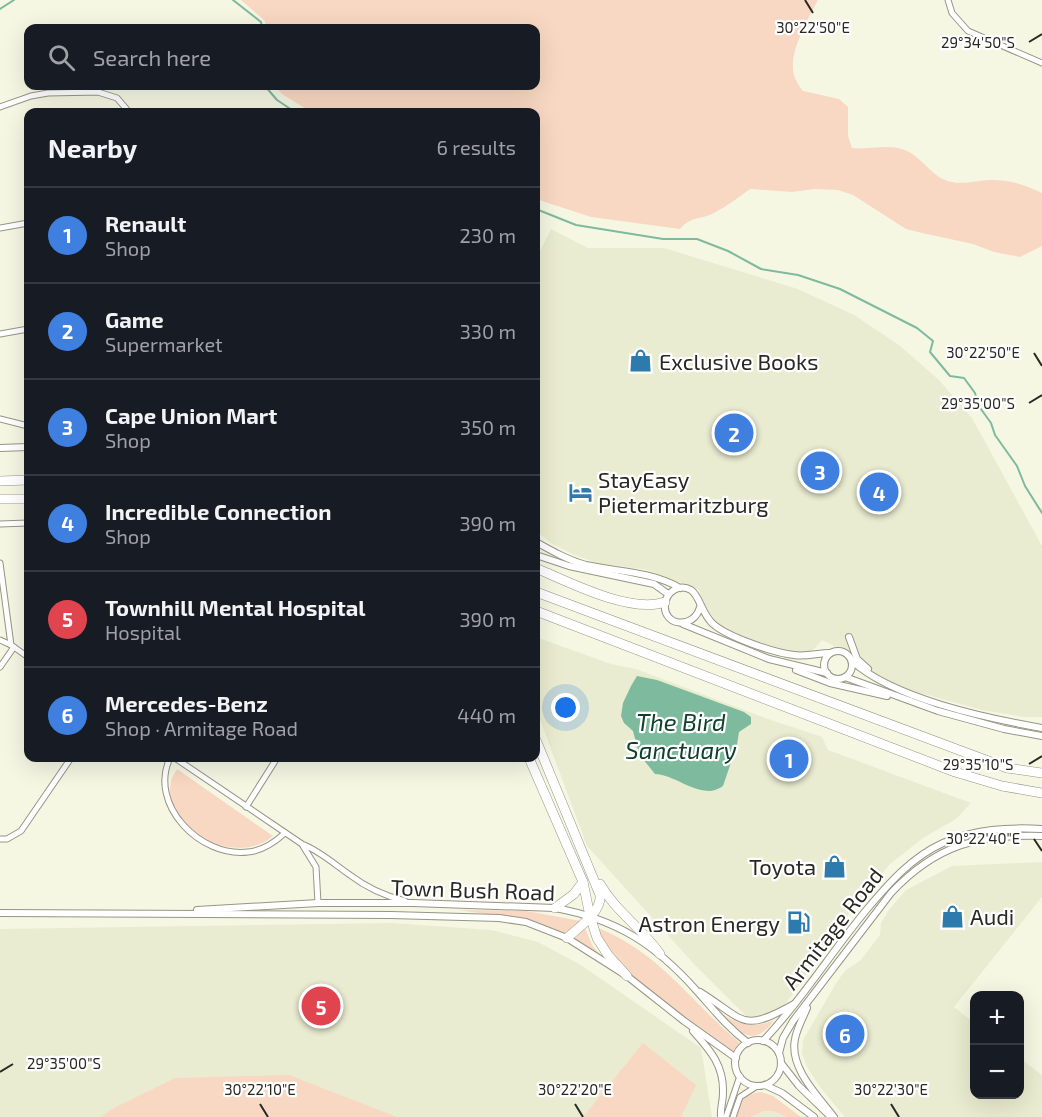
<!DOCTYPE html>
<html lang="en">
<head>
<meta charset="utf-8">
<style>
  :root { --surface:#171b24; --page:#242831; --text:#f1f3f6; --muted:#9ea1a6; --line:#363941; --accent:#2d7aad }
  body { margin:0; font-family:"Exo 2",sans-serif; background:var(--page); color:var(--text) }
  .controls { position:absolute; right:18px; bottom:18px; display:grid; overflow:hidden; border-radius:12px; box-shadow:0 6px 24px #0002 }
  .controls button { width:54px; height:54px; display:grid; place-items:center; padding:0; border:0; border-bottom:2px solid var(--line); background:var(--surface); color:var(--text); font:30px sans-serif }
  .you { position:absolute; left:566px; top:708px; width:21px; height:21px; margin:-15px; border:4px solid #fff; border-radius:50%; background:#1a73e8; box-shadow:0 0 0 9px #1a73e833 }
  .badge { display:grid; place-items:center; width:39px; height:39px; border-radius:50%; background:var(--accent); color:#fff; font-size:20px; font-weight:700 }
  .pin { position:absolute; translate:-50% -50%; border:3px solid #fff; box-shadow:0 2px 6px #0006 }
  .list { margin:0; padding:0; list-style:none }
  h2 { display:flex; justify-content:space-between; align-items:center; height:78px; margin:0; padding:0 24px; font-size:26px }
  h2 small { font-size:20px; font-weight:400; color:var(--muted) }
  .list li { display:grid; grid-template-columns:39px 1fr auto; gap:18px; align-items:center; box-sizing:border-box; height:96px; padding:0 24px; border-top:2px solid var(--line) }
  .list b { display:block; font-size:22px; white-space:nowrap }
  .list p { margin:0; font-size:20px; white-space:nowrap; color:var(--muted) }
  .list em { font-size:20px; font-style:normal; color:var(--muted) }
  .icon { flex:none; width:33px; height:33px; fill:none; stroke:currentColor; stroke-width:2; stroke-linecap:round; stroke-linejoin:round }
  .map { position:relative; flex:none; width:1042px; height:1117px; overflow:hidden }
  .search { position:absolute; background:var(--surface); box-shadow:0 6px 24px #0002; left:24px; top:24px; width:516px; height:66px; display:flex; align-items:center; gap:15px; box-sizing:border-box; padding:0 21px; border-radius:12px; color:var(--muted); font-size:22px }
  .panel { position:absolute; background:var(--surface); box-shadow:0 6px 24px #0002; left:24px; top:108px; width:516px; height:654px; border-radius:12px }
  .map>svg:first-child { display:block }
  .built { fill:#eaecd1 }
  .green { fill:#f8d8c2 }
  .water { fill:#7eba9d }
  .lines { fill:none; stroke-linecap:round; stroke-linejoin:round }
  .stream { stroke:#7eba9d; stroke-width:2 }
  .minor-casing { stroke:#959684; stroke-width:7 }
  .tertiary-casing { stroke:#959684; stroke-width:8 }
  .motorway-casing { stroke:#959684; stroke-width:10 }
  .minor { stroke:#fff; stroke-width:5 }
  .tertiary { stroke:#fff; stroke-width:6 }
  .motorway { stroke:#fff; stroke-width:9 }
  .ticks { fill:none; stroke:#282922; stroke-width:2 }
  .labels { text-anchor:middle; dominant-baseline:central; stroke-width:4.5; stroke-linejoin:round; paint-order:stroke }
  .poi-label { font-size:22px; fill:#282922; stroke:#fff; text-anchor:start }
  .street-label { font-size:22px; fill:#282922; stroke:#fff }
  .water-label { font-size:24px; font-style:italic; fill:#0f402c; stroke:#fff }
  .ticks-label { font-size:15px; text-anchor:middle; fill:#282922; stroke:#fff; stroke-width:4.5; stroke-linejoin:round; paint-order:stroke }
</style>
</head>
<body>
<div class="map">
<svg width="1042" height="1117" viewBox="0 0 1042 1117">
  <rect width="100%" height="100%" fill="#f5f7e3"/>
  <g class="built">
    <polygon points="551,229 588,248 664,248 798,289 854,315 899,345 939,380 972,418 1042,546 1042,717 1024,717 982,710 902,688 859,664 854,656 822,640 814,649 804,654 795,653 744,637 716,623 703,604 699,590 648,570 597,563 575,555 552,544 536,531 536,259"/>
    <polygon points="536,637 611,664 636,669 768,719 822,737 828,750 971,803 956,819 923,838 890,864 856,904 784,1006 776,1011 757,1018 746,1016 694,964 587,846 536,709"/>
    <polygon points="1042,862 1042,897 954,1007 974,1023 974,1094 1020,1094 1020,1058 1042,1075 1042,1117 845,1117 820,1087 807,1067 802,1053 803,1040 838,980 847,969 860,961 880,935 881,923 888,911 906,890 952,866"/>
    <polygon points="393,923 491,930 538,942 581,965 701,1048 712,1117 0,1117 0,929"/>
    <polygon points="764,1111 774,1111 786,1117 751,1117"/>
  </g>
  <g class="green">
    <path d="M241 0H818C808 19 786 56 795 78 797 83 800 87 803 91L839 99 848 107V136L852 148C870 150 889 143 907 151 923 158 933 179 952 182 965 185 980 179 993 180 1011 180 1026 185 1042 193V246L1020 257 994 252 973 244 922 233 906 229 853 195 838 190 815 189 792 192 750 189C739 197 727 206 714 213 700 220 691 216 680 229L591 217 536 199V112H311L282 94 274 86H536V28H266L265 21Z"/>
    <path d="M177 769 273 836C237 868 160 829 171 782 171 778 175 773 177 769Z"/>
    <polygon points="458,910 526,911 581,921 571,932 563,935 513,918"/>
    <path d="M593 926C660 951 689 1001 740 1043L733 1053 652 993 613 961Z"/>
    <polygon points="585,928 592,945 605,961 573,940"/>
    <path d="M712 1006C731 1022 750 1031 774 1020 751 1054 732 1025 712 1006Z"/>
    <polygon points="643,1043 696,1085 681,1117 583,1117"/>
    <polygon points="289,1075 397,1117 101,1117 110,1110 175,1078"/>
    <path d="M761 1092 773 1096 801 1117H786L773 1111H764L751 1117H734C740 1102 744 1094 761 1092Z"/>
  </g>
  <path class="water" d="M637 676 657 680 744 712 751 717V724L739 732 737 745 723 786C720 788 714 791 710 791 690 791 674 775 655 774L639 754 633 731 624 723 621 716 623 703 631 686Z"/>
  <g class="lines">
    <g class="stream">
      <polyline points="233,0 261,22 262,28"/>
      <polyline points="0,9 14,0"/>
      <polyline points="265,86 277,100 295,112"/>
      <polyline points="536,209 576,225 663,239 697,239 728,251 761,269 798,275 840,289 917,328 933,341 930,352 950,376 964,378 975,393 978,405 991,423 995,435 1017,466 1025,486 1042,513"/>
    </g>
    <defs>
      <g id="minor">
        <polyline points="948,0 952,13 968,31 1042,63"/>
        <polyline points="0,107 31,96 48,93 98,92 117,98 129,112"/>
        <polyline points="0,228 28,223"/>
        <polyline points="0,334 28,329"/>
        <polyline points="0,419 28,426"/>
        <polyline points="0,524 28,523"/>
        <polyline points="0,563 11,645 28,657"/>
        <polyline points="0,640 11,645"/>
        <polyline points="0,667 14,647"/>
        <path d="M170 758C148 804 200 858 248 852 262 851 275 842 285 833"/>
        <path d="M175 758 302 844C320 851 334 864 350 875 367 888 385 896 405 901"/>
        <polyline points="246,807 277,758"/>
        <polyline points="0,839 7,839 21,831 71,758"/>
        <polyline points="303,846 316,867 318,903"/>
        <polyline points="726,1117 740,1076"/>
        <polyline points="733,1117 740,1097 757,1086"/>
      </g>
      <g id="tertiary">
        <polyline points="0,448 28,447"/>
        <path d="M536 542C552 551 568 560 586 565 618 572 650 571 680 588"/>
        <polyline points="536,555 569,566 654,584 668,594"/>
        <path d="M700 607C694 630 663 626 665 605 666 592 679 583 691 590 700 596 701 613 713 624 728 637 774 653 794 655 806 657 818 653 830 653"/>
        <polyline points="683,624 769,659 827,673"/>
        <polyline points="849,637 857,659 868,669"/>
        <circle cx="838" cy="665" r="14"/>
        <path d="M852 661C894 699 986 718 1042 728"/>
        <polyline points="796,670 830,683 887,696"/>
        <polyline points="845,677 938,711 1004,729 1042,736"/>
        <path d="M197 910 318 903H413L555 908C616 919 655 944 696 990 714 1010 726 1026 748 1043"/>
        <polyline points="0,913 391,915 499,918 526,922 567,938 627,976 684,1021 736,1058"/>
        <path d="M700 992C745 1020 741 1034 794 1004"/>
        <path d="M807 1008C803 1018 797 1028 795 1039 789 1068 818 1096 834 1117"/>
        <path d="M693 1031C711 1051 724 1066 723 1093 723 1102 720 1109 721 1117"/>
        <circle cx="758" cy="1063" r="23"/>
        <path d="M763 1041C802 1000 832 951 868 908 890 882 912 857 943 843 975 829 1008 827 1042 829"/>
        <path d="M779 1053 783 1038 793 1021 891 893C936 845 978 834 1042 836"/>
        <polyline points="781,1063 799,1086 831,1117"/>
        <polyline points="765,1085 782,1093 814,1117"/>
      </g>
      <g id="motorway">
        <polyline points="0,481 28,480"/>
        <polyline points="0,499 28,499"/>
        <path d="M536 568C568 582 631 614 665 602"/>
        <polyline points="536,592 1007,768 1042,773"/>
        <polyline points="536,611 955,772 1002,786 1042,793"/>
        <path d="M536 740 600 895C602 912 579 927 567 938"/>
        <polyline points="529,758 583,882 590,916 597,938 608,955 627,976"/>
        <path d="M600 884C616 912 642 928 660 954"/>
        <polyline points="555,908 574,894 583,882"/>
      </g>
    </defs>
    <use href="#minor" class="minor-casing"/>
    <use href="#tertiary" class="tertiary-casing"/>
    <use href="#motorway" class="motorway-casing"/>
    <use href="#minor" class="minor"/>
    <use href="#tertiary" class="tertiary"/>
    <use href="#motorway" class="motorway"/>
  </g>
  <path class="ticks" d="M805 0 813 13M1029 42 1042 34M1034 353 1042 366M1029 403 1042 395M1029 764 1042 756M1034 839 1042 851M0 1072 13 1064M260 1104 268 1117M575 1104 583 1117M891 1104 899 1117"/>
  <defs>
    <symbol id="shop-bare" viewBox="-9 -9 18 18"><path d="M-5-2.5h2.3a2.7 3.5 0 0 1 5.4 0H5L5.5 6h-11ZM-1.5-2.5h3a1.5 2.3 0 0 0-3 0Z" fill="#2d7aad" stroke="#fff" stroke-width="2.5" paint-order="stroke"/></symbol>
    <symbol id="hotel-bare" viewBox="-9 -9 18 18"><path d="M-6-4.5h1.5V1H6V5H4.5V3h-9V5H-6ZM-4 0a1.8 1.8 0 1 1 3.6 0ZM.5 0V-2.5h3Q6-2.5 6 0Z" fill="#2d7aad" stroke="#fff" stroke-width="2.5" paint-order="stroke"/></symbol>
    <symbol id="fuel-bare" viewBox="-9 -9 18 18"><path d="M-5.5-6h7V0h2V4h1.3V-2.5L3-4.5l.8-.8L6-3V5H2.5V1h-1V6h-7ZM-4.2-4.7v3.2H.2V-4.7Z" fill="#2d7aad" stroke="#fff" stroke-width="2.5" paint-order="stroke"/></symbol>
  </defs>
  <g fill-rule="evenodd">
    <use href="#shop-bare" x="624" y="344" width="33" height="33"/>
    <use href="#hotel-bare" x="564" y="476" width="33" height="33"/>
    <use href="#shop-bare" x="818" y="850" width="33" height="33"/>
    <use href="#shop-bare" x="936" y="900" width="33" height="33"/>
    <use href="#fuel-bare" x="782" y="906" width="33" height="33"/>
  </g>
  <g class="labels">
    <g class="poi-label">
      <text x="659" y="361">Exclusive Books</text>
      <text x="598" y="479">StayEasy<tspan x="598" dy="25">Pietermaritzburg</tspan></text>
      <text x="816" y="866" text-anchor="end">Toyota</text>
      <text x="970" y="916">Audi</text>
      <text x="780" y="923" text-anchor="end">Astron Energy</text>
    </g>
    <g class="street-label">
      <text transform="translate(473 889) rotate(2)">Town Bush Road</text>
      <text transform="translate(832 928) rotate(-52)">Armitage Road</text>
    </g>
    <g class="water-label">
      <text x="681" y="721">The Bird<tspan x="681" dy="28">Sanctuary</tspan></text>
    </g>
  </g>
  <g class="ticks-label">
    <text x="813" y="33">30°22'50"E</text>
    <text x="978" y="48">29°34'50"S</text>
    <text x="983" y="358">30°22'50"E</text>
    <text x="978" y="409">29°35'00"S</text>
    <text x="978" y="770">29°35'10"S</text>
    <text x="983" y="844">30°22'40"E</text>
    <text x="64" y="1069">29°35'00"S</text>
    <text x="260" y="1095">30°22'10"E</text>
    <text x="575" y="1095">30°22'20"E</text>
    <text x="891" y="1095">30°22'30"E</text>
  </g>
</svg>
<div class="controls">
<button>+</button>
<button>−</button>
</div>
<div class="you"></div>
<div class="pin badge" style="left:789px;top:759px;background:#3f7fe0">1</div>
<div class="pin badge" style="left:734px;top:433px;background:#3f7fe0">2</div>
<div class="pin badge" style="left:820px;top:471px;background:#3f7fe0">3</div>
<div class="pin badge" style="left:879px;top:492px;background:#3f7fe0">4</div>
<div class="pin badge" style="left:321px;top:1006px;background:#e0444e">5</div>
<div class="pin badge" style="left:845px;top:1034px;background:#3f7fe0">6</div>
<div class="search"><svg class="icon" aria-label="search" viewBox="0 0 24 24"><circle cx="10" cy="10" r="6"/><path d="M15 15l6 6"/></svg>Search here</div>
<section class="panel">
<h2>Nearby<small>6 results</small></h2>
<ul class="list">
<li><span class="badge" style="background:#3f7fe0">1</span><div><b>Renault</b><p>Shop</p></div><em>230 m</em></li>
<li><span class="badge" style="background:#3f7fe0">2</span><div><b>Game</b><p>Supermarket</p></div><em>330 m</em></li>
<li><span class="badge" style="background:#3f7fe0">3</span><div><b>Cape Union Mart</b><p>Shop</p></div><em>350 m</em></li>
<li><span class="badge" style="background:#3f7fe0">4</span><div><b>Incredible Connection</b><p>Shop</p></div><em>390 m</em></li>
<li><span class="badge" style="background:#e0444e">5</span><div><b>Townhill Mental Hospital</b><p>Hospital</p></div><em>390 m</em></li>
<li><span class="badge" style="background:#3f7fe0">6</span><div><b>Mercedes-Benz</b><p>Shop · Armitage Road</p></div><em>440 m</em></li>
</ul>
</section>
</div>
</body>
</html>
